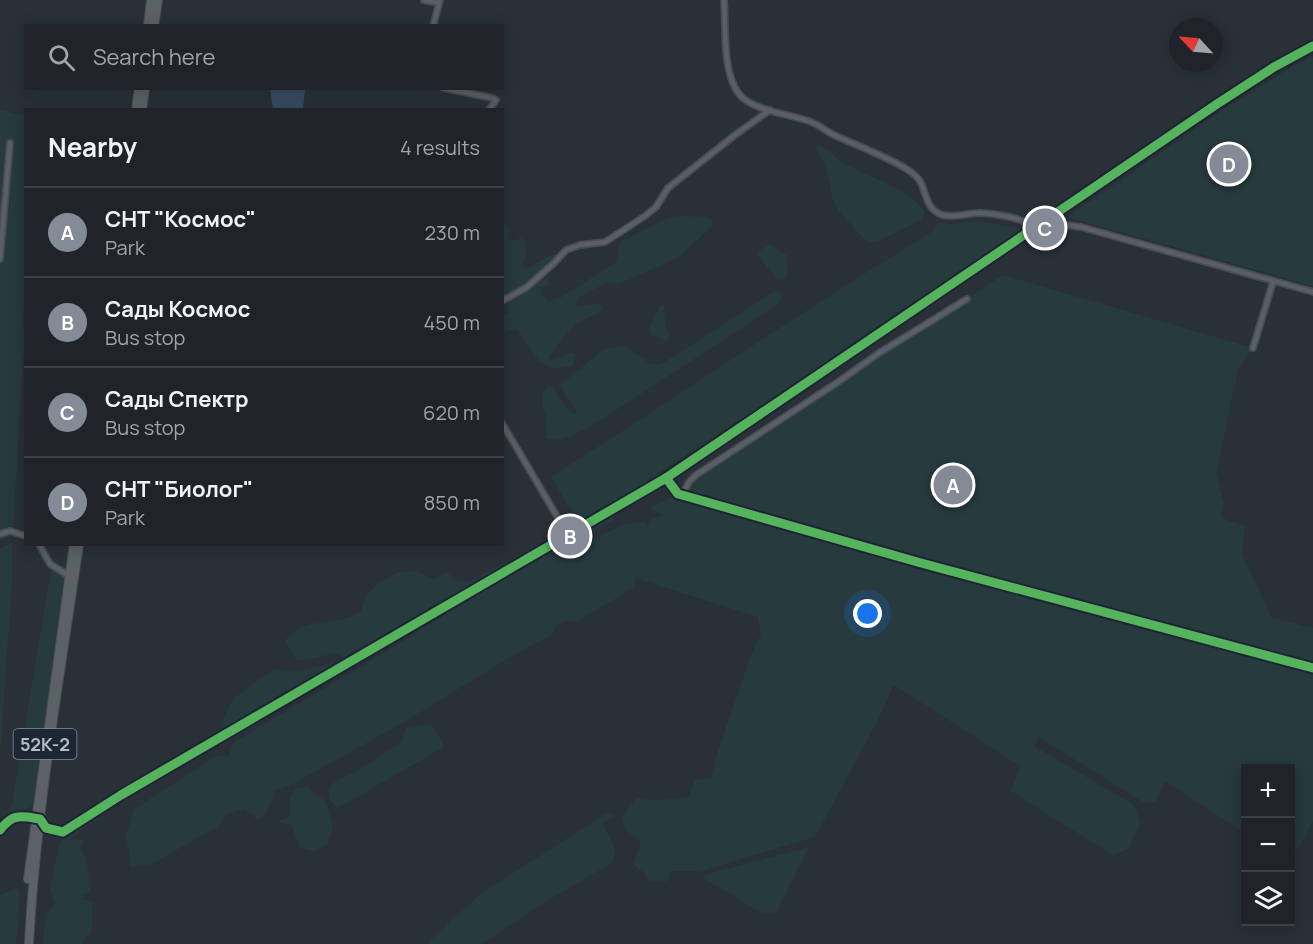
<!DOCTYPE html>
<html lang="en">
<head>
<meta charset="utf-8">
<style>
  :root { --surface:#20242a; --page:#282c32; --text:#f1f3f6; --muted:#a2a4a8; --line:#3d4147; --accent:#848b96 }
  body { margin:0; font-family:Manrope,sans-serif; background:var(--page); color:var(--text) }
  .controls { position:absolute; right:18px; bottom:18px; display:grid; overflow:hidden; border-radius:0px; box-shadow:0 3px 15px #0003 }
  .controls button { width:54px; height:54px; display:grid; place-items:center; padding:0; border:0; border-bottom:2px solid var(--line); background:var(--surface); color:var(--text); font:30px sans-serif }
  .compass { position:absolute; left:1169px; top:18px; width:54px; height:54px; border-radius:50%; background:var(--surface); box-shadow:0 3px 15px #0003; rotate:296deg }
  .you { position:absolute; left:868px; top:614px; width:21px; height:21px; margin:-15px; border:4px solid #fff; border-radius:50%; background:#1a73e8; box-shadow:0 0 0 9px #1a73e833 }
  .badge { display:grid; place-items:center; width:39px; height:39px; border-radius:50%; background:var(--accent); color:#fff; font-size:20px; font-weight:700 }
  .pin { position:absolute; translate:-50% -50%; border:3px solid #fff; box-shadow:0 2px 6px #0006 }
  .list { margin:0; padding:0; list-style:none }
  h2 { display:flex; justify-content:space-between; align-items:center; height:78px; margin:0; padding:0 24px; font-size:26px }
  h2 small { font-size:20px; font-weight:400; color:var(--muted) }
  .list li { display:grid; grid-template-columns:39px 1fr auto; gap:18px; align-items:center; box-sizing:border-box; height:90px; padding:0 24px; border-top:2px solid var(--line) }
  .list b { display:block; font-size:22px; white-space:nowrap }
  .list p { margin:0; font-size:20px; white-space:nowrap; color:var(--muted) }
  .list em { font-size:20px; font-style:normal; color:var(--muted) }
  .icon { flex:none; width:33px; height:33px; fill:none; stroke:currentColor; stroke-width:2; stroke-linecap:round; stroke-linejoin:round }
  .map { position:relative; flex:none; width:1313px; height:944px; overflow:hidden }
  .search { position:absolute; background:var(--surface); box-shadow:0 3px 15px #0003; left:24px; top:24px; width:480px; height:66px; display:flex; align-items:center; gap:15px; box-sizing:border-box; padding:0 21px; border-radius:0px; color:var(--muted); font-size:22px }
  .panel { position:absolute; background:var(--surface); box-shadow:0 3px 15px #0003; left:24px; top:108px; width:480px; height:438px; border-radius:0px }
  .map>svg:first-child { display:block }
  .green { fill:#273a3e }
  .water { fill:#384963 }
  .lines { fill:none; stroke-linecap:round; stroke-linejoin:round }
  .minor-casing { stroke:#484c53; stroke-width:8 }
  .primary-casing { stroke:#484c55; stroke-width:10 }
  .minor { stroke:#5a5e66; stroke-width:4.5 }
  .primary { stroke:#5c6168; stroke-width:8 }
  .cycleway-casing { stroke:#1d2633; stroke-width:13 }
  .cycleway { stroke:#56b35d; stroke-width:9 }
  .labels { text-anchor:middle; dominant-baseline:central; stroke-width:4.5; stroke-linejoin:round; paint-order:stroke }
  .shield { fill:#1d2633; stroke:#878f9c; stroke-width:1.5 }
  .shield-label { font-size:18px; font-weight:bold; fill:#b4bcc9 }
</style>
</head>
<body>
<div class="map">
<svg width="1313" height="944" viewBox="0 0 1313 944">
  <rect width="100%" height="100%" fill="#2a3038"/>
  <g class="green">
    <polygon points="1313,57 1313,286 1067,217 1223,110 1290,68"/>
    <polygon points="0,110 26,116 26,277 22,328 25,328 25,356 23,356 13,534 0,541"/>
    <path d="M818 144C829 150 837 160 849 166 876 180 906 188 926 212L919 221 881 240 871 242 863 238 838 210 832 198 830 182 823 160 815 148Z"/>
    <path d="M685 216 705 217 712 219 713 226 677 258 619 284 608 282 578 298 575 306 600 303 602 309C594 317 590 316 581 321 570 327 555 347 549 358L552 360 573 352 576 355 574 364C542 379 533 351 517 329L503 333V315L509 313 507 304 511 299 509 295H503V220L511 231 508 235V240H515L522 238 525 242 527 255 523 261V267L527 268 553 254 557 255 555 259 541 271 543 277 550 283 541 290V295L549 301 560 298 616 262 620 242 668 218Z"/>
    <path d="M979 221 1027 230 629 493 578 522 551 477C678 396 802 311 930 233L940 222 950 224Z"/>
    <polygon points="770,244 787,255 788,274 782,280 777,279 757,255 759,251"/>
    <path d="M1003 275 1253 348 1238 370 1216 474 1224 504 1221 516 1229 521 1245 526 1242 555 1272 618 1313 628V821L1299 847 1291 852 1290 768H1246L1245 833 1165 781 1155 803 1143 802 1039 737 1034 746 1134 805 1140 823 1129 848 1114 856 1011 791 1020 766 894 685 878 720 815 837 701 871H671L668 881 649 882 645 874 633 864 641 843 625 829 622 816 637 798 656 800 689 797 694 780 711 778 716 757 751 655 761 634 758 617 638 579 635 575V587L576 622 568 620 556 626 551 636 524 649 399 725 293 784 274 791C271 805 269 812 258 820L244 809 228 814 217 827 150 865 131 867 126 835 134 809 215 757 229 755 234 742 382 654 572 535 611 513 615 517 613 520 553 555H568L593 539 624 525 645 521 646 525 652 519 662 515 650 508 668 499 682 495 689 482 879 353 967 299Z"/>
    <path d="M775 291 780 293 781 298 778 304 598 422C584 429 562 445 546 438 543 430 547 425 546 418 544 404 537 398 549 384L570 412 577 414C575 403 563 397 560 385L604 349 625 345 649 363 660 365Z"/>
    <polygon points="664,305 665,326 670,334 667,341 650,335 649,327 660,306"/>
    <polygon points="12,542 12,583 0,755 0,549"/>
    <path d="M542 544 549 545 223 735 221 729 223 718 234 698 274 669 299 671 341 661 342 657 337 653 300 661 294 657 285 641C299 621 321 624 342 619 348 618 354 615 360 612L367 595 378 584 397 572 416 571 434 579 447 572 455 580 468 582Z"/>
    <path d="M51 570 63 575 66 579 33 804C26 811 19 815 9 812L12 804Z"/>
    <polygon points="430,724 438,735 444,747 338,808 329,799 328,789 337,780 358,771 402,741 406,728"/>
    <polygon points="308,787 325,801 333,827 327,845 313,851 299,847 292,825 278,822 290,816 289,797 296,789"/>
    <polygon points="608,812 613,816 603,823 616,851 612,863 540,905 482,944 432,944 428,942 478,896"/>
    <polygon points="89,818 100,818 86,827 70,840 85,839 79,848 86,858 91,890 81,898 92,902 92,930 82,944 43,944 46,914 55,903 50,890 58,848 65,836"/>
    <polygon points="809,847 776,913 763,914 705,879 703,875"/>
    <polygon points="14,889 20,892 16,944 0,944 0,895"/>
  </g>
  <polygon class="water" points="270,89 305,89 303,109 273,109"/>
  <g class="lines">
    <defs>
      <g id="minor">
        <polyline points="424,0 439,3"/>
        <path d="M724 0C726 27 722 72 739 94 752 111 791 114 811 122 819 125 826 131 834 135 858 146 883 155 905 168 911 172 918 176 921 183 927 196 927 211 943 215 955 218 968 213 980 213 998 214 1020 218 1037 227"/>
        <polyline points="433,26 440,0"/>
        <polyline points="444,88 492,98 496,100 489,110"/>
        <polyline points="1045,222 1081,227 1313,292"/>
        <polyline points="0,259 10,143"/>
        <polyline points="502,301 527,287 554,263 566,250 580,245 605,242 645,216 656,207 668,188 735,135 770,110"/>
        <polyline points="1253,348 1273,282"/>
        <polyline points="502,423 568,535"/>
        <polyline points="666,478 678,494 682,495 921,563 1313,668"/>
        <polyline points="682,495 689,482 696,475 838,382 879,353 967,299"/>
        <polyline points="0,534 10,531 26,536"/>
        <polyline points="39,544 50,564 69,576"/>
        <path d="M0 830C13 813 20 816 40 819L46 828 63 832 121 795 666 478 1217 104 1274 67 1313 46"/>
      </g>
      <g id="primary">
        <polyline points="148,26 151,0"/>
        <polyline points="154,26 158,0"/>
        <polyline points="136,110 139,88"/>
        <polyline points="142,110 145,88"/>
        <polyline points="28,879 74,544"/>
        <path d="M29 944C36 810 60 677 79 544"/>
      </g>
    </defs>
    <use href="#minor" class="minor-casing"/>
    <use href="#primary" class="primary-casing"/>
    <use href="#minor" class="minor"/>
    <use href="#primary" class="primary"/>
    <defs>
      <g id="cycleway">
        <polyline points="666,478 678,494 682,495 921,563 1313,668"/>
        <path d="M0 830C13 813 20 816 40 819L46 828 63 832 121 795 666 478 1217 104 1274 67 1313 46"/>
      </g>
    </defs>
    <use href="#cycleway" class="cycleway-casing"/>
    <use href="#cycleway" class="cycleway"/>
  </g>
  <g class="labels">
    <rect class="shield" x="13.5" y="729" width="63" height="30" rx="4.5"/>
    <g class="shield-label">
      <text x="45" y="744">52К-2</text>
    </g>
  </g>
</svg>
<div class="controls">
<button>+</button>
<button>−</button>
<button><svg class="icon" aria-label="layers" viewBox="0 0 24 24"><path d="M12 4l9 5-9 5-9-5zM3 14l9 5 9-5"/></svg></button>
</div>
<svg class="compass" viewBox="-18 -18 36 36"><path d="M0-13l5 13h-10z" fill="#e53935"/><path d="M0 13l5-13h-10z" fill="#a2a4a8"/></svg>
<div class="you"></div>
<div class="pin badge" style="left:953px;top:485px">A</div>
<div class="pin badge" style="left:570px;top:536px">B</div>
<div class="pin badge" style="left:1045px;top:228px">C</div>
<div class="pin badge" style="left:1229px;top:164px">D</div>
<div class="search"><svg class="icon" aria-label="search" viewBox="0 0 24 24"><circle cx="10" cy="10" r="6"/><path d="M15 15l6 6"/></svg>Search here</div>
<section class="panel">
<h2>Nearby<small>4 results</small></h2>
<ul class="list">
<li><span class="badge">A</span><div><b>СНТ &quot;Космос&quot;</b><p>Park</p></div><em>230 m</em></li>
<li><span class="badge">B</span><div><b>Сады Космос</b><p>Bus stop</p></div><em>450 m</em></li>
<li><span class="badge">C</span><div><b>Сады Спектр</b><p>Bus stop</p></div><em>620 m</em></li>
<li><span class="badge">D</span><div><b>СНТ &quot;Биолог&quot;</b><p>Park</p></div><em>850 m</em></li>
</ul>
</section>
</div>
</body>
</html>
